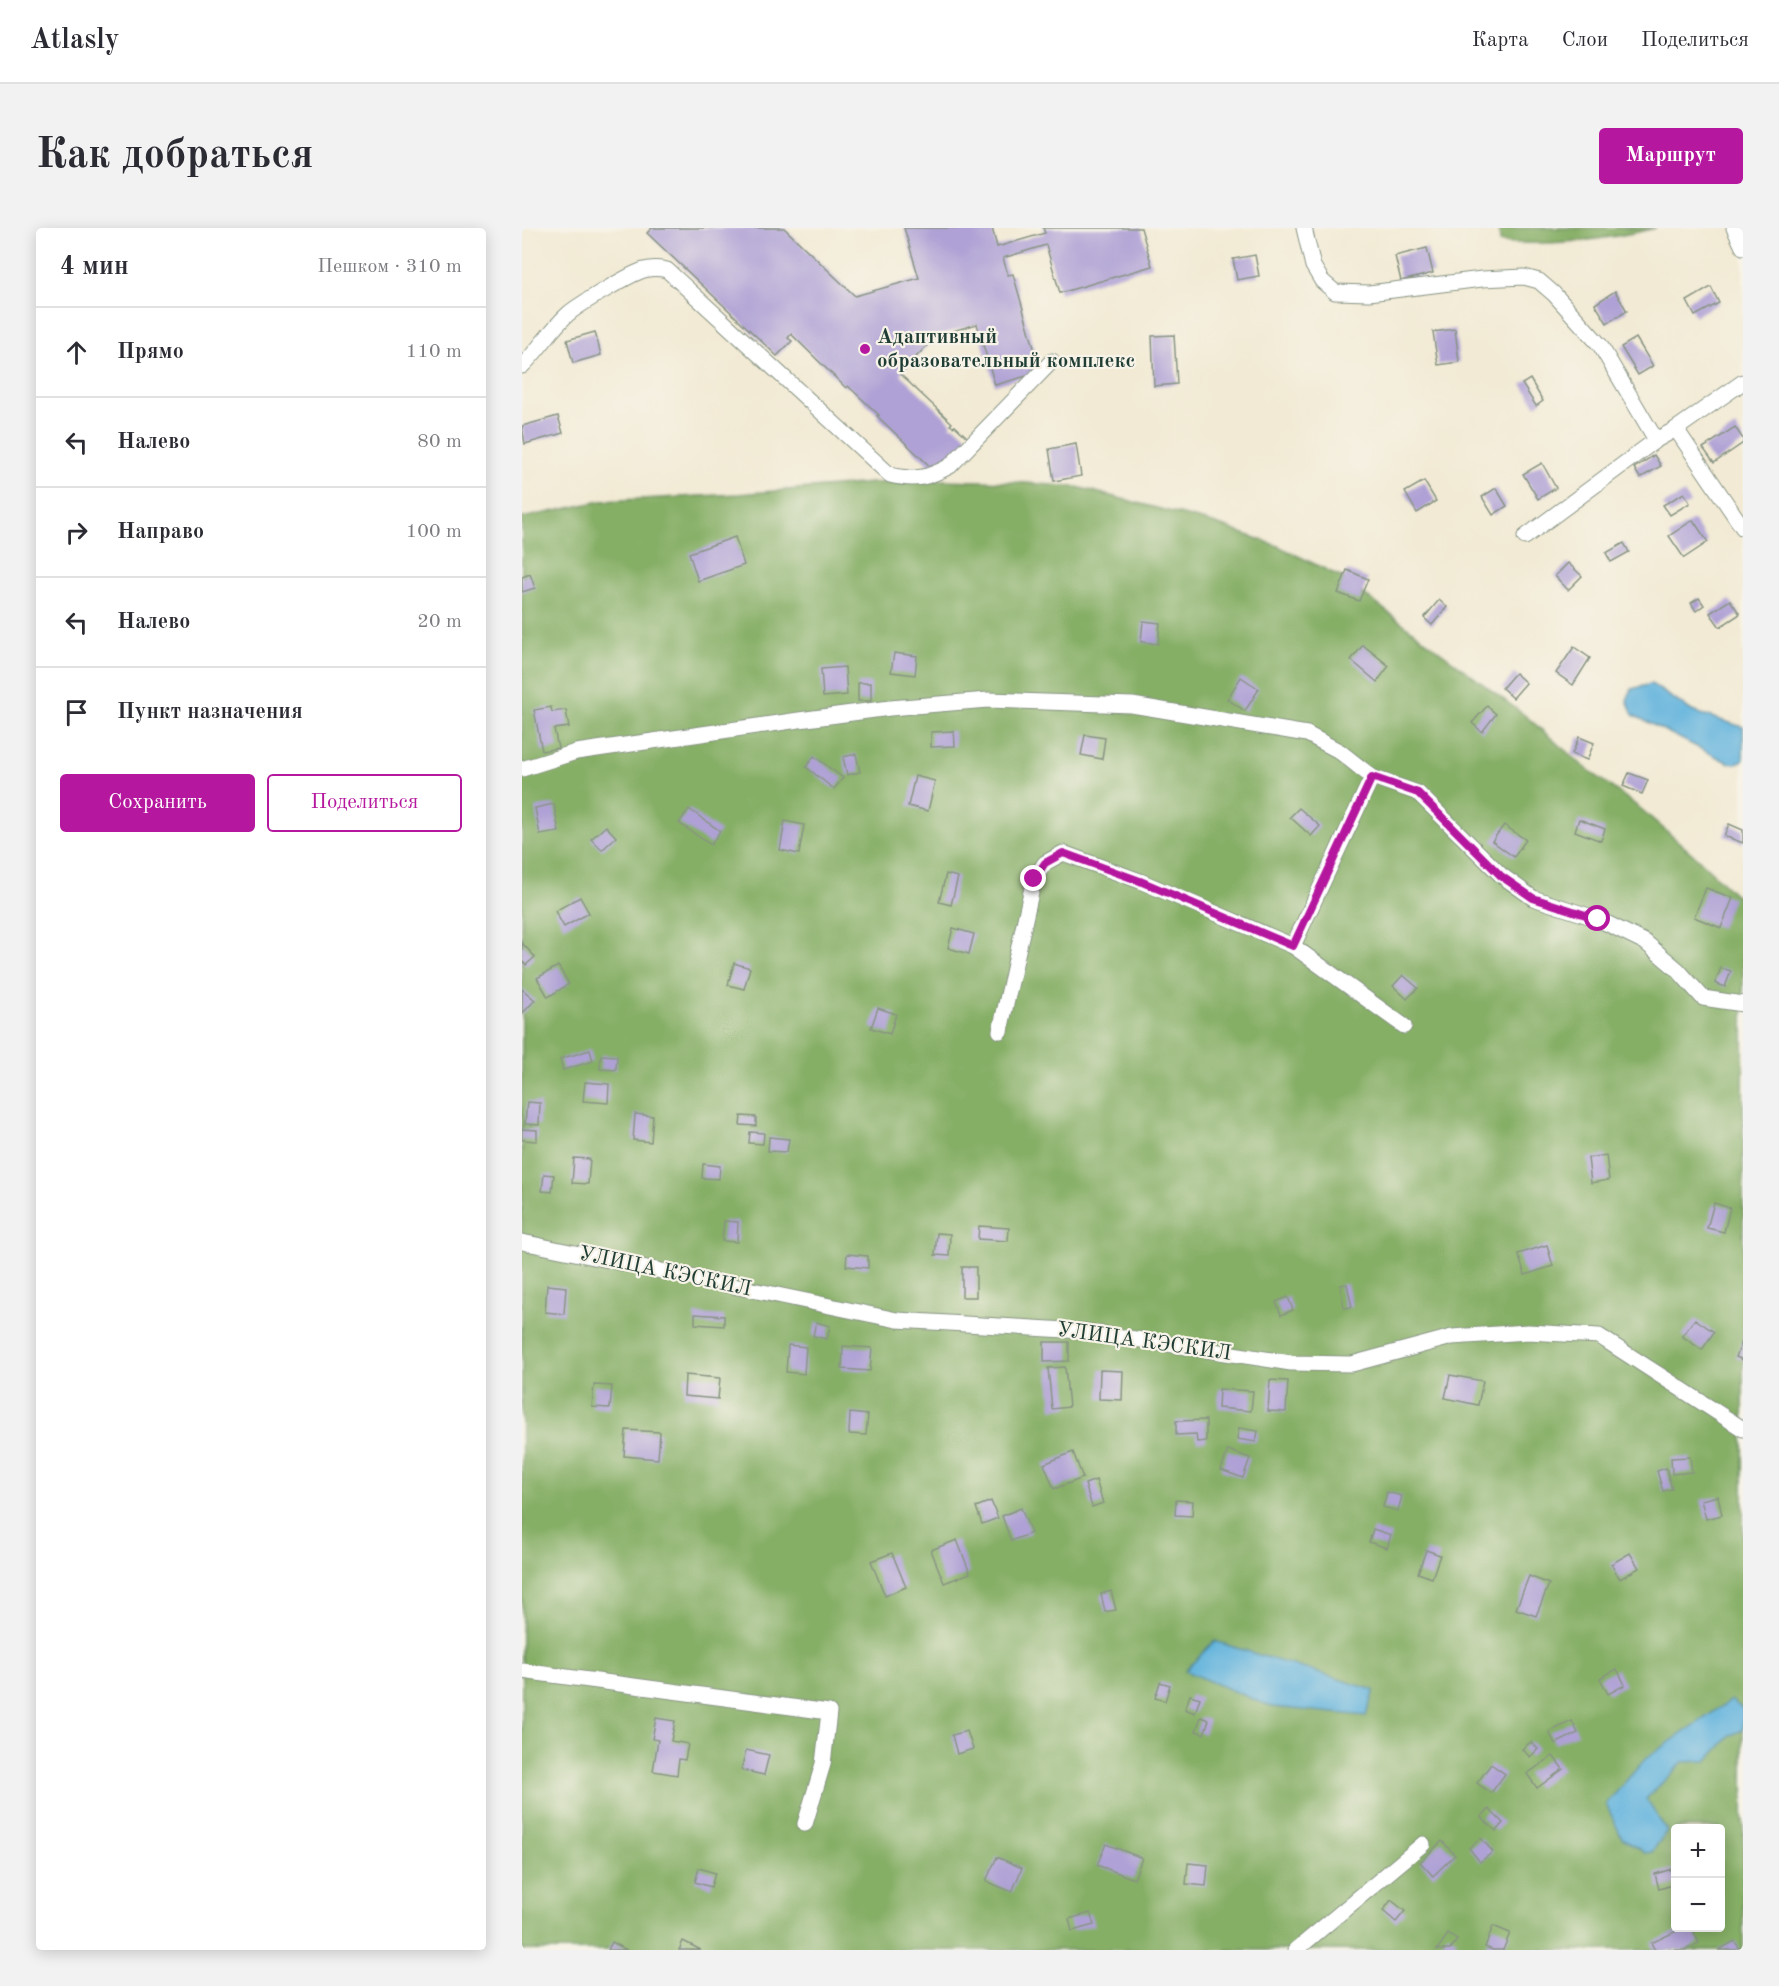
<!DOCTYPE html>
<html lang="ru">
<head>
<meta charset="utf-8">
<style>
  :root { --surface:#fff; --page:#f2f2f3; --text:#2b2b33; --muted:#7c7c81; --line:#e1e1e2; --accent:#b5179e }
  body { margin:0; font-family:"Old Standard TT",serif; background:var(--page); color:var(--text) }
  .controls { position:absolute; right:18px; bottom:18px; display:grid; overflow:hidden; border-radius:6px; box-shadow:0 3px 15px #0003 }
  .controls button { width:54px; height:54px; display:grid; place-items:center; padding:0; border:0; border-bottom:2px solid var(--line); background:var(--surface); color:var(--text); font:30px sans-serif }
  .stop { position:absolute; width:18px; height:18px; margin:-14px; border:4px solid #b5179e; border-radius:50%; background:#fff }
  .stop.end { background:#b5179e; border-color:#fff; box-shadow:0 2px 6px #0008 }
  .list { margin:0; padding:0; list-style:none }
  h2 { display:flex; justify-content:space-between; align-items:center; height:78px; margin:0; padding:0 24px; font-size:26px }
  h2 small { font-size:20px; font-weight:400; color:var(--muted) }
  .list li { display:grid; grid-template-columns:39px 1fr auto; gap:18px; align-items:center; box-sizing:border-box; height:90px; padding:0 24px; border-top:2px solid var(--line) }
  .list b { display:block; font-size:22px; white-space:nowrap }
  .list em { font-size:20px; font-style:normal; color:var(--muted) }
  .actions { display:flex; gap:12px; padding:18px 24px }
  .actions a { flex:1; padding:14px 0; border:2px solid var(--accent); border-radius:6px; text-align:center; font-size:21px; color:var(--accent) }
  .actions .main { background:var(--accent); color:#fff }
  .icon { flex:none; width:33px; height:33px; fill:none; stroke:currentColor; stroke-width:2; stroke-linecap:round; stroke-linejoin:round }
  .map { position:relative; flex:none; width:1221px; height:1722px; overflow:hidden; border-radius:6px }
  header { display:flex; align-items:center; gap:36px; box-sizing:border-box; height:84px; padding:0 30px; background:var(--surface); border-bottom:2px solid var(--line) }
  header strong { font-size:28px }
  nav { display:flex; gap:33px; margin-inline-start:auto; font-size:21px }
  .intro { display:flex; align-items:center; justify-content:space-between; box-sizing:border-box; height:144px; padding:0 36px }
  h1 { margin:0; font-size:42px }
  .button { padding:15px 27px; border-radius:6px; background:var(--accent); color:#fff; font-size:21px; font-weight:700 }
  main { display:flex; gap:36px; padding:0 36px }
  aside { flex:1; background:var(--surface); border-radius:6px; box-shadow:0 3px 15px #0003 }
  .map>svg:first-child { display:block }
  .forest { fill:#86af66; stroke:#52764d; stroke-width:1.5; fill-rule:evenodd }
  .water { fill:#62b3dd; stroke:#407888; stroke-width:1.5 }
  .building { fill:#afa1d5 }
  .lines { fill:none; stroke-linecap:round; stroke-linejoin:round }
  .minor-casing { stroke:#889484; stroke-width:17 }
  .minor { stroke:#fff; stroke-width:15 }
  .route { stroke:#b5179e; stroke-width:8 }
  .poi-dot { fill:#b5179e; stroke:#f7f3e8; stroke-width:2 }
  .labels { text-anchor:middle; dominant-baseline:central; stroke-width:4.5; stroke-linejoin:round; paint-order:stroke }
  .poi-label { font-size:21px; font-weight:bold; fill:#1f3d34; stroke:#f7f3e8; text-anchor:start }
  .street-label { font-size:21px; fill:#1f3d34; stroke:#f7f3e8 }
</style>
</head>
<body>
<header>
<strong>Atlasly</strong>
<nav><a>Карта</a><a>Слои</a><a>Поделиться</a></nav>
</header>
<div class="intro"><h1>Как добраться</h1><a class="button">Маршрут</a></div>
<main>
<aside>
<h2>4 мин<small>Пешком · 310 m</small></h2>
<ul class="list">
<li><svg class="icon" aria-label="ahead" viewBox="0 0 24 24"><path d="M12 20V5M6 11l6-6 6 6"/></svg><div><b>Прямо</b></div><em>110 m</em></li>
<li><svg class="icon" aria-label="left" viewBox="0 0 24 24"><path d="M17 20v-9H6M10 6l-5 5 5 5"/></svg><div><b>Налево</b></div><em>80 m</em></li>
<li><svg class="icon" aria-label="right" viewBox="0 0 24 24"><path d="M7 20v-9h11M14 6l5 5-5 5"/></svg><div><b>Направо</b></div><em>100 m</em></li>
<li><svg class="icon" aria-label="left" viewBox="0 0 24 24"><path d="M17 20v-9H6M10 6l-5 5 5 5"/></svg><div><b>Налево</b></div><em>20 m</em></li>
<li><svg class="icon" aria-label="arrive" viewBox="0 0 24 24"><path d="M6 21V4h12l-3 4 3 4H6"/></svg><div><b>Пункт назначения</b></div></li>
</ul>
<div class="actions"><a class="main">Сохранить</a><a>Поделиться</a></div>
</aside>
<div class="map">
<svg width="1221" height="1722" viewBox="0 0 1221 1722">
  <rect width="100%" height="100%" fill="#f7f3e8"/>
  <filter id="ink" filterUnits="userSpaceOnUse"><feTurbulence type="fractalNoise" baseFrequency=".0167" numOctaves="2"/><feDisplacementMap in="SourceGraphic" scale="12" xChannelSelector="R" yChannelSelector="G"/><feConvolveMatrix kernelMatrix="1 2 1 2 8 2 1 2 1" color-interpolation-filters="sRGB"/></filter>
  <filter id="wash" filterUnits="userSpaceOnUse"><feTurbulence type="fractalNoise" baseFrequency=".008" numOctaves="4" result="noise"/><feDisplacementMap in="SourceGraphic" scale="24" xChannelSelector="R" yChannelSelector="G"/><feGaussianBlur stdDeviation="1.35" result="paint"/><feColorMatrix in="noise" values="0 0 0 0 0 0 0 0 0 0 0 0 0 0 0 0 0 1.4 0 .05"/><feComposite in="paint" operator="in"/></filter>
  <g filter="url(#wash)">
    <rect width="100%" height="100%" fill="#f2ead4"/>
    <g class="forest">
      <path d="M977 0H1134C1085 12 1028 18 978 14Z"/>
      <path d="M422 252 491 254 555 259 691 295 756 318 819 349 1005 489 1060 537 1119 581 1174 629 1221 674V1722H0V290L79 273 217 266 350 255ZM1154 1600H1198V1700H1154Z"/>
    </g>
    <g class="water">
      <polygon points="1129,456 1170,483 1221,499 1221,532 1213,536 1205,534 1111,487 1105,472 1110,461"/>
      <polygon points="692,1413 852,1462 844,1488 750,1479 663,1443"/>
      <polygon points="1209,1472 1221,1481 1221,1502 1209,1507 1185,1533 1161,1534 1124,1571 1145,1603 1130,1624 1123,1625 1100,1610 1084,1576 1123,1531"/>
    </g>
    <g id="blocks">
      <g class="building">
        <polygon points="130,0 262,0 333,68 397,50 382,0 470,0 475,19 523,5 521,0 619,0 630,38 538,65 524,17 481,30 486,47 491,46 519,144 473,157 455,96 414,108 378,146 430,195 428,197 431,199 433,198 446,210 414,244 355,188 357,187 326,158 324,160 269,106 266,110 270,113 255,128 125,5"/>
        <polygon points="905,20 911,45 879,53 873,28"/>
        <polygon points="733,27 737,48 715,52 711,31"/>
        <polygon points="1189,59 1197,75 1173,88 1165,73"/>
        <polygon points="1093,63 1105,83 1085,95 1073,76"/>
        <polygon points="933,101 937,134 916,137 911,104"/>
        <polygon points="73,104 79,127 51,135 45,112"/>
        <polygon points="652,107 655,156 632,158 630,108"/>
        <polygon points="1114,110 1131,138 1116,147 1099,119"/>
        <polygon points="1008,151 1021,173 1014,178 1000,156"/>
        <polygon points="36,188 41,205 3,216 0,198"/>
        <polygon points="1213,199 1221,211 1221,215 1192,235 1181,220"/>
        <polygon points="554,216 559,248 532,253 527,221"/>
        <polygon points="1132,227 1139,238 1118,250 1112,240"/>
        <polygon points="1020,235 1034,260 1016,271 1001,246"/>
        <polygon points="902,253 914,273 895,285 883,264"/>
        <polygon points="974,260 985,278 971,287 960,269"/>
        <polygon points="1162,265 1168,275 1148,287 1141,277"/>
        <polygon points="1171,292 1186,314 1162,330 1147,308"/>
        <polygon points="213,309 222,337 176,353 167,325"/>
        <polygon points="1102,315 1107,324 1089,334 1084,325"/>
        <polygon points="1046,335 1060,348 1046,362 1033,348"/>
        <polygon points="825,342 846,351 837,373 816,365"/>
        <polygon points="8,346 13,360 0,364 0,349"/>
        <polygon points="1177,370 1182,377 1174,383 1169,375"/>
        <polygon points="917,372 925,379 910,397 902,390"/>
        <polygon points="1208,372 1218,386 1198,399 1188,385"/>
        <polygon points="621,393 638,395 636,416 619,414"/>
        <polygon points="841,417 867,438 855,454 829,432"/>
        <polygon points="1052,419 1068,430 1051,457 1034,445"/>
        <polygon points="372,425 395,428 393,447 369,444"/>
        <polygon points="323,439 325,467 301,469 299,441"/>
        <polygon points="993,445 1004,455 991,470 980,460"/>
        <polygon points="719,449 737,461 723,483 705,471"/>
        <rect x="336" y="455" width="13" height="18"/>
        <polygon points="965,478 974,486 960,504 950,495"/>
        <polygon points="29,479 30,484 44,482 47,499 32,501 36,520 20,523 12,482"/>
        <polygon points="432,503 433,518 409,519 409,504"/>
        <polygon points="563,507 583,510 580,531 559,527"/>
        <polygon points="1057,509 1072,515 1065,532 1050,526"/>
        <polygon points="334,526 338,544 325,547 321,529"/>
        <polygon points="292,528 321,550 312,561 284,539"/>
        <polygon points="1107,545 1126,552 1120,566 1101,558"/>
        <polygon points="393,548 413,553 406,583 386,578"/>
        <polygon points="32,576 37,604 18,607 13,580"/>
        <polygon points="777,580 798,598 789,608 768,589"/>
        <polygon points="167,581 198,603 189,617 157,595"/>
        <polygon points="1057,591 1083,601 1079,613 1053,603"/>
        <polygon points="263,593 282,597 277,626 258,622"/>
        <polygon points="1207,596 1221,602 1221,615 1202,608"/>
        <polygon points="982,597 1004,612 992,629 970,613"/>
        <polygon points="84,598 94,609 80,622 69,611"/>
        <polygon points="424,646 436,649 429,677 417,674"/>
        <polygon points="1184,660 1211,670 1199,700 1172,689"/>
        <polygon points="58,669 67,685 42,699 33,683"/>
        <polygon points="431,700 452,706 447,726 426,720"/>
        <polygon points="0,715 13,729 4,737 0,733"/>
        <polygon points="212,735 228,740 222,761 206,757"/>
        <polygon points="36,738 47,756 26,769 15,750"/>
        <polygon points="1199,740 1209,743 1203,759 1193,755"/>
        <polygon points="881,747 896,760 885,771 871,758"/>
        <polygon points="0,761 13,772 0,786"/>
        <polygon points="356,780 374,786 368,806 349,800"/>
        <polygon points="68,822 71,833 41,842 38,831"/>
        <polygon points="79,827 95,828 94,842 78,841"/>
        <polygon points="63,854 87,856 86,875 61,873"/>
        <polygon points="5,874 18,875 17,897 3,896"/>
        <polygon points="113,886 131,888 129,914 111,912"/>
        <polygon points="219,888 234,889 234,898 218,897"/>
        <polygon points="0,901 15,902 15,913 0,912"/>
        <polygon points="228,904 242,905 241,916 227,915"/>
        <polygon points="247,909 267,911 265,924 246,923"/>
        <polygon points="1084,927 1087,952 1069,955 1066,930"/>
        <polygon points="52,930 68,931 66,956 50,955"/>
        <polygon points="181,936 198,938 197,951 180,950"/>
        <polygon points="22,946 32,947 30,964 20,963"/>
        <polygon points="1192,975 1208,980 1202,1004 1185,1000"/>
        <polygon points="202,993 216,994 215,1014 200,1013"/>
        <polygon points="457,998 487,1000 486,1013 456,1011"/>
        <polygon points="415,1005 428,1006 427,1028 413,1027"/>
        <polygon points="1025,1017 1031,1038 1003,1047 996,1026"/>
        <polygon points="325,1026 346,1028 346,1040 324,1038"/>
        <rect x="440" y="1039" width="14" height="30"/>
        <polygon points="825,1056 830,1079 822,1080 818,1057"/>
        <polygon points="25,1057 44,1059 42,1086 23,1084"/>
        <polygon points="766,1069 771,1082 759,1087 754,1074"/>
        <polygon points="173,1086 202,1088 202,1098 173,1096"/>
        <polygon points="1173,1091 1192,1104 1180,1122 1160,1108"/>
        <polygon points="294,1094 308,1098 305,1111 291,1108"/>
        <polygon points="1221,1111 1221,1132 1214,1129"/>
        <polygon points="522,1114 547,1114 547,1133 522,1134"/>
        <polygon points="266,1117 284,1119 282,1146 264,1144"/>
        <polygon points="321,1118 350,1120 348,1143 320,1141"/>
        <polygon points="543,1139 547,1179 530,1181 526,1140"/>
        <polygon points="578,1142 601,1143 600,1172 577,1171"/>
        <polygon points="163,1147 198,1150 196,1171 162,1168"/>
        <polygon points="928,1147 961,1153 956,1177 923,1170"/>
        <polygon points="748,1152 766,1153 764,1184 746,1183"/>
        <polygon points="72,1157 90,1158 88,1180 70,1179"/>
        <polygon points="697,1161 731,1163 729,1183 696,1180"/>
        <polygon points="328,1185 346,1187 344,1207 327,1206"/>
        <polygon points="684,1192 684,1213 675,1214 674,1206 654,1207 654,1193"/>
        <polygon points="717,1200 736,1203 734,1214 715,1211"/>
        <polygon points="104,1202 138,1204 136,1231 102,1228"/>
        <polygon points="706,1222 728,1230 721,1250 699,1242"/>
        <polygon points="551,1224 561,1250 532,1261 522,1236"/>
        <polygon points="1168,1229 1170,1244 1150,1246 1149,1230"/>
        <polygon points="1144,1240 1150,1261 1141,1263 1135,1243"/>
        <polygon points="574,1252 581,1275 570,1279 563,1256"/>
        <polygon points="865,1264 880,1268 876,1283 861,1279"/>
        <polygon points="1196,1268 1200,1287 1184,1291 1179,1272"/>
        <polygon points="654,1272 671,1273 670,1288 653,1287"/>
        <polygon points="469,1273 476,1290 460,1296 454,1279"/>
        <polygon points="499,1280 509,1305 489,1313 480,1288"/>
        <polygon points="851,1301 869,1307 865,1320 847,1314"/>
        <polygon points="435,1312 448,1345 422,1355 409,1322"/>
        <polygon points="904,1322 918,1327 910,1350 896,1345"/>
        <polygon points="370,1325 384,1359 363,1368 349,1333"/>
        <polygon points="1108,1325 1117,1340 1098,1351 1089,1336"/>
        <polygon points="1007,1348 1027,1356 1014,1388 994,1381"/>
        <polygon points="589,1363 594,1382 583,1384 579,1366"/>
        <polygon points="1095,1441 1103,1457 1086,1466 1078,1450"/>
        <polygon points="638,1454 648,1457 643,1473 633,1470"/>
        <polygon points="668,1467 678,1470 673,1485 663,1481"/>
        <polygon points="679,1489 687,1492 682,1506 674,1503"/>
        <polygon points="134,1490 153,1493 149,1513 166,1516 163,1532 157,1531 155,1547 131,1543 136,1512 130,1511"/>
        <polygon points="1050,1493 1056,1505 1033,1516 1027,1504"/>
        <polygon points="445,1503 451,1521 435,1526 430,1507"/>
        <polygon points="1009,1514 1016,1521 1008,1529 1000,1521"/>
        <polygon points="224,1522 247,1527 242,1547 219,1542"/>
        <polygon points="1031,1528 1041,1541 1015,1560 1005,1546"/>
        <polygon points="969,1536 983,1546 969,1565 955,1555"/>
        <polygon points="967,1581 981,1595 974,1603 959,1589"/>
        <polygon points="959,1610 971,1624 958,1634 947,1620"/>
        <polygon points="920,1613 933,1627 911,1648 898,1634"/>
        <polygon points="584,1616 620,1630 612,1651 575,1637"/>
        <polygon points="475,1629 500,1640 490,1664 464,1653"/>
        <polygon points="666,1635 686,1637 684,1658 664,1656"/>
        <polygon points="177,1640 193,1645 189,1659 173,1654"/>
        <polygon points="1150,1641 1154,1656 1137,1661 1133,1646"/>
        <polygon points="869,1672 883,1683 874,1694 861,1683"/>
        <polygon points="568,1685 572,1697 550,1703 547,1691"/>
        <polygon points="971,1698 988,1705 981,1722 971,1722 963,1719"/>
        <polygon points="1161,1700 1170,1700 1177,1715 1163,1722 1133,1722 1129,1715"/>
        <polygon points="926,1706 935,1712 928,1722 915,1722"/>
        <polygon points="161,1713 179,1722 157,1722"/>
        <polygon points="1213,1713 1218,1722 1196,1722"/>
        <polygon points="90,1714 105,1722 86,1722"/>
      </g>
    </g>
  </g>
  <g filter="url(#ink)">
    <use href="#blocks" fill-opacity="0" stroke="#889484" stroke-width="1.5"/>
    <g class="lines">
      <defs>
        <g id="minor">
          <polyline points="782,0 791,38 800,53 813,64 847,65 960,51 1002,49 1017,53 1032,66 1078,117 1134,212"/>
          <polyline points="1212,0 1221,19"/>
          <path d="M0 138C17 122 29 101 46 86 56 77 110 45 122 42 130 40 137 40 145 42L368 247C393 253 406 250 428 238L530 133"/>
          <polyline points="1154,201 1221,300"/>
          <polyline points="1003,309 1134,212 1154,201 1221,154"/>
          <polyline points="0,541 54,524 277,492 368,480 466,472 610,477 785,506 817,523 850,549 896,565 979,647 1011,670 1076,691 1123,714 1156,742 1181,770 1221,776"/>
          <polyline points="771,718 882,798"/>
          <polyline points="478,803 512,651 523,635 541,625 618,653 771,718 850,549"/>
          <polyline points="0,1014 375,1092 561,1103 769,1135 830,1136 930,1109 1006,1104 1077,1108 1221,1201"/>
          <polyline points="0,1443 307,1484 301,1536 283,1596"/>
          <polyline points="774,1722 901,1616"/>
        </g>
      </defs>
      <use href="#minor" class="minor-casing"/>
      <use href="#minor" class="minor"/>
    </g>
  </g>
  <g class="lines" filter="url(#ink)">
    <polyline class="route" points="512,651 523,635 541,625 618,653 771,718 850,549 896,565 979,648 1011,670 1076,691"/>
  </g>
  <circle class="poi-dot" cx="343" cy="121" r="6"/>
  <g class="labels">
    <g class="poi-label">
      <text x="355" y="109">Адаптивный<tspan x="355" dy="24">образовательный комплекс</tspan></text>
    </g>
    <g class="street-label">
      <text transform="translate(143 1044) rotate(12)">УЛИЦА КЭСКИЛ</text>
      <text transform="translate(622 1114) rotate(8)">УЛИЦА КЭСКИЛ</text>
    </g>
  </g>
</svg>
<div class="controls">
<button>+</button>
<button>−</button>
</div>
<div class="stop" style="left:1076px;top:691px"></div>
<div class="stop end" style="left:512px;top:651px"></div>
</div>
</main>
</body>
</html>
